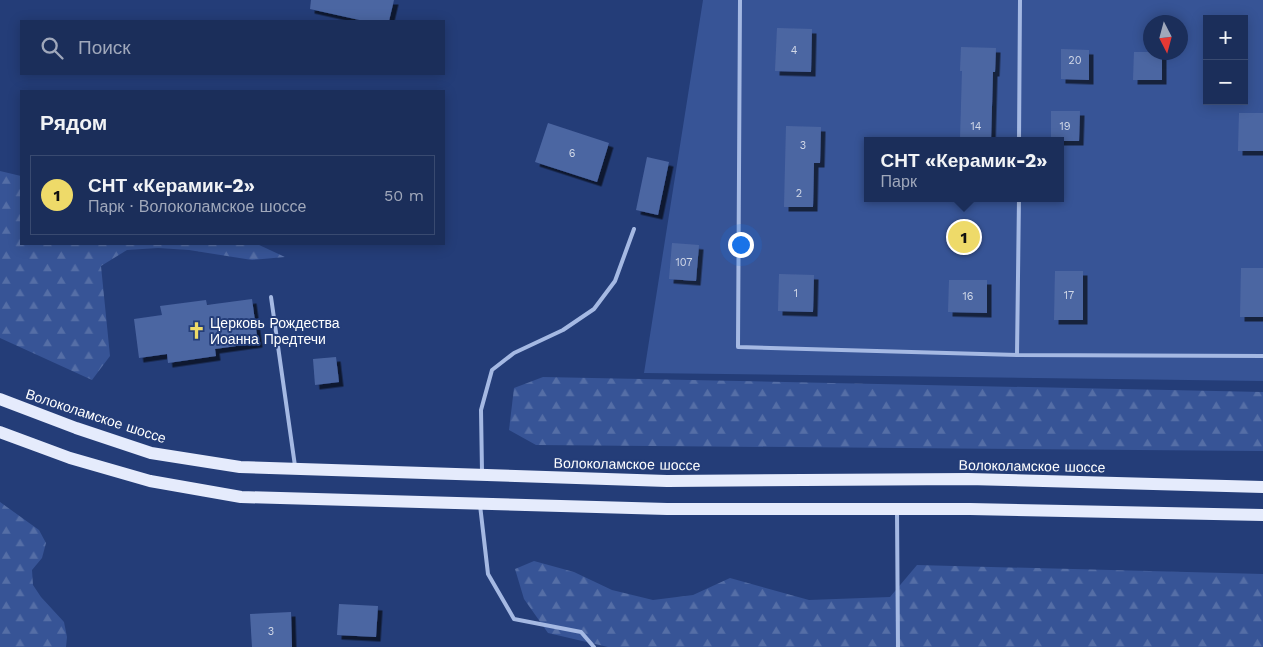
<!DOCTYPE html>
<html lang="ru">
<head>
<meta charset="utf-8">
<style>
  :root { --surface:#1b2e5a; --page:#243660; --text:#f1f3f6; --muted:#a0a8bb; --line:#394a70; --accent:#eeda69 }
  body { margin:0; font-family:"Work Sans",sans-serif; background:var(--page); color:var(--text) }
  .controls { position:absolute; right:15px; top:15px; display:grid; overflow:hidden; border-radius:0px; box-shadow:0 2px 12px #0003 }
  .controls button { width:45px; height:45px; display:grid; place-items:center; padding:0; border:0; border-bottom:1px solid var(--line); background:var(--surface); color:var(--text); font:25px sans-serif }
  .compass { position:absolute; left:1143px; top:15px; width:45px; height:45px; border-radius:50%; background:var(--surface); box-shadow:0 2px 12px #0003; rotate:174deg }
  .you { position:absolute; left:740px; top:244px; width:18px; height:18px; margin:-12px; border:4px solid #fff; border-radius:50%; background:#1a73e8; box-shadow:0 0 0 8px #1a73e833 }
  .badge { display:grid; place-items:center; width:32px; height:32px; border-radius:50%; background:var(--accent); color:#111; font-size:16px; font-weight:700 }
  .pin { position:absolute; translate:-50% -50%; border:2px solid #fff; box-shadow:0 1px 5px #0006 }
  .popup { position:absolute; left:864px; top:137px; width:200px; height:65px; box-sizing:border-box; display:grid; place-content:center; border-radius:0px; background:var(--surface); filter:drop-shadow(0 1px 4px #0005); font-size:16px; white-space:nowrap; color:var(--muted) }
  .popup b { font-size:19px; color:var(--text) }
  .popup::after { content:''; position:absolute; left:50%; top:100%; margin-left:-10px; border:10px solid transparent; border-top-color:var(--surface) }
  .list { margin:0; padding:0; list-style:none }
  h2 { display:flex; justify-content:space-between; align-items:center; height:65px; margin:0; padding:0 20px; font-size:21px }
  h2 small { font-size:16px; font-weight:400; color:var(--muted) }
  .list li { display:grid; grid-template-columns:32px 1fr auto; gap:15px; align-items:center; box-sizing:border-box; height:80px; margin:0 10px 10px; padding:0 10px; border:1px solid var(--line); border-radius:0px }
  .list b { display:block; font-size:19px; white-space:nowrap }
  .list p { margin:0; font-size:16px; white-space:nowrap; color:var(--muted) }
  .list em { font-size:16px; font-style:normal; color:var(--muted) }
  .icon { flex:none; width:28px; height:28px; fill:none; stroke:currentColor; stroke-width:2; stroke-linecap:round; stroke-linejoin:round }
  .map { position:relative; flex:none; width:1263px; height:647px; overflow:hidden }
  .search { position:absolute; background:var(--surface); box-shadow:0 2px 12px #0003; left:20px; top:20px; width:425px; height:55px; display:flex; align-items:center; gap:12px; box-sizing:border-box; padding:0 18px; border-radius:0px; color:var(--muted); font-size:19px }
  .panel { position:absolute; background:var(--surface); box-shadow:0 2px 12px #0003; left:20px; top:90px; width:425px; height:155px; border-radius:0px }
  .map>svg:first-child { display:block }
  .forest { fill:url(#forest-firs) }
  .garden { fill:#375496; fill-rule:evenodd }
  .building { fill:#4c66a2; filter:url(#shadow) }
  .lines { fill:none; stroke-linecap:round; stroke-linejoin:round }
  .service { stroke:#a5b9e3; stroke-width:4 }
  .primary { stroke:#e5ebfc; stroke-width:12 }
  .labels { text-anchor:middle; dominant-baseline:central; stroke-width:4; stroke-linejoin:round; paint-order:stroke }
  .number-label { font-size:11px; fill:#d2d9e8 }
  .poi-label { font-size:14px; fill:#fff; stroke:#243d78; text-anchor:start }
  .street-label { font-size:14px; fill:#fff; stroke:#243d78 }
</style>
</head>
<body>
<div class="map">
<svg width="1263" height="647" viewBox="0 0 1263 647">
  <defs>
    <pattern id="forest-firs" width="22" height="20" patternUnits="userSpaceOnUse" patternTransform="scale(1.25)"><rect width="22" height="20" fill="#375496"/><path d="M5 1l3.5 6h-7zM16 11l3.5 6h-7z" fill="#556ea6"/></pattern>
    <filter id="shadow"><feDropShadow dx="4.5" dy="4.5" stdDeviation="0" flood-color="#0009"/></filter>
  </defs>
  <rect width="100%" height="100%" fill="#243d78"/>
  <g class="forest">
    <polygon points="0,171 21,176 21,244 257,244 285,257 252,260 189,250 158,248 127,250 101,266 110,356 92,380 0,338"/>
    <polygon points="543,377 1263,392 1263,451 536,445 509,430 514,388"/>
    <polygon points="0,502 39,530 46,543 42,558 32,570 33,585 41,597 64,622 67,637 66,647 0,647"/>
    <polygon points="534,561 574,572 612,590 653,600 693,595 730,578 809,600 890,597 917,565 1263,574 1263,647 608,647 548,633 524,599 515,569"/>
  </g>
  <path class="garden" d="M703 0H1263V381L644 373ZM1207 19H1244V101H1207ZM1150 22H1180V52H1150ZM868 141H1060V198H868Z"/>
  <g class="building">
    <polygon points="311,0 394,0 389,21 364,21 310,9"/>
    <polygon points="777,28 812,29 811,72 775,71"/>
    <polygon points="961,47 996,48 995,72 993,72 991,141 960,140 962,71 960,71"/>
    <polygon points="1061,49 1089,50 1089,80 1061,79"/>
    <polygon points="1134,52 1162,52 1162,80 1133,80"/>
    <polygon points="1051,111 1080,111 1079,141 1051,141"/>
    <polygon points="1239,113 1263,113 1263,151 1238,151"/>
    <polygon points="548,123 609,143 597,182 535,162"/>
    <polygon points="786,126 821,127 820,163 814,163 813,207 784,207"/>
    <polygon points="647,157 669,162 658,215 636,210"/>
    <polygon points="672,243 699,245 696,281 669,279"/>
    <polygon points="1241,268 1263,268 1263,317 1240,317"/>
    <polygon points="1055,271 1083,271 1083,320 1054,320"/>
    <polygon points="779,274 814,275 813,312 778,311"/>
    <polygon points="949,280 987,280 987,313 948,312"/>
    <polygon points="252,299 258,343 215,349 216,356 168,363 167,354 139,358 134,319 162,315 160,306 206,300 207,305"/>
    <polygon points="336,357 339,382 315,385 313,359"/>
    <polygon points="339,604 378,606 376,637 337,635"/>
    <polygon points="291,612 292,647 252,647 250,614"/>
  </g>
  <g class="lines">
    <g class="service">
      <polyline points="740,0 738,347 1017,355 1263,356"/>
      <polyline points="1019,141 1020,0"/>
      <polyline points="271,297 295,466"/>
      <polyline points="1017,355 1019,198"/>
      <polyline points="482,472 481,410 492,370 514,353 563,330 594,309 615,281 634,229"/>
      <polyline points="480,505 488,574 514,619 581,632 594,647"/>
      <polyline points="897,511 898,647"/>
    </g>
    <g class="primary">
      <polyline points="0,399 76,428 151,453 240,467 667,481 968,479 1263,487"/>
      <polyline points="0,432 70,458 150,481 241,497 667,509 970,509 1263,515"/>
    </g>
  </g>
  <defs>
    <symbol id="church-bare" viewBox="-9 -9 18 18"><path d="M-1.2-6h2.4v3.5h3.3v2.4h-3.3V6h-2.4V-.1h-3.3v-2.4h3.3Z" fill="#eeda69" stroke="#243d78" stroke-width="2.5" paint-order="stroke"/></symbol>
  </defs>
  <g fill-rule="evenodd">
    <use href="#church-bare" x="184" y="318" width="25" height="25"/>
  </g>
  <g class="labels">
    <g class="number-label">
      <text x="794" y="50">4</text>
      <text x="1075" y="60">20</text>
      <text x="976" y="126">14</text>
      <text x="1065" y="126">19</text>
      <text x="803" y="145">3</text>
      <text x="572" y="153">6</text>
      <text x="799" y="193">2</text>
      <text x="684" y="262">107</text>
      <text x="796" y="293">1</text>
      <text x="1069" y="295">17</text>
      <text x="968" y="296">16</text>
      <text x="271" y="631">3</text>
    </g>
    <g class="poi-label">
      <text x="210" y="323">Церковь Рождества<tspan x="210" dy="16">Иоанна Предтечи</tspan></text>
    </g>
    <g class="street-label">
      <text transform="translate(96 416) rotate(18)">Волоколамское шоссе</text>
      <text transform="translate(627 464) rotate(1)">Волоколамское шоссе</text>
      <text transform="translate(1032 466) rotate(1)">Волоколамское шоссе</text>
    </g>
  </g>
</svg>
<div class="controls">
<button>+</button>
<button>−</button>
</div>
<svg class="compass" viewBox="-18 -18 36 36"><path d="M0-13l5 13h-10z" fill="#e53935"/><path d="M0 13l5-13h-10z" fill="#a0a8bb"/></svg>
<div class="you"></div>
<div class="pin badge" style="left:964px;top:237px">1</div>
<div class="popup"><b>СНТ «Керамик-2»</b>Парк</div>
<div class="search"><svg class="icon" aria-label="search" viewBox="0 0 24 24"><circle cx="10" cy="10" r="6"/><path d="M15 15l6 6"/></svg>Поиск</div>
<section class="panel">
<h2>Рядом<small></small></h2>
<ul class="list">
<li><span class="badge">1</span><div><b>СНТ «Керамик-2»</b><p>Парк · Волоколамское шоссе</p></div><em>50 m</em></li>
</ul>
</section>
</div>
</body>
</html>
